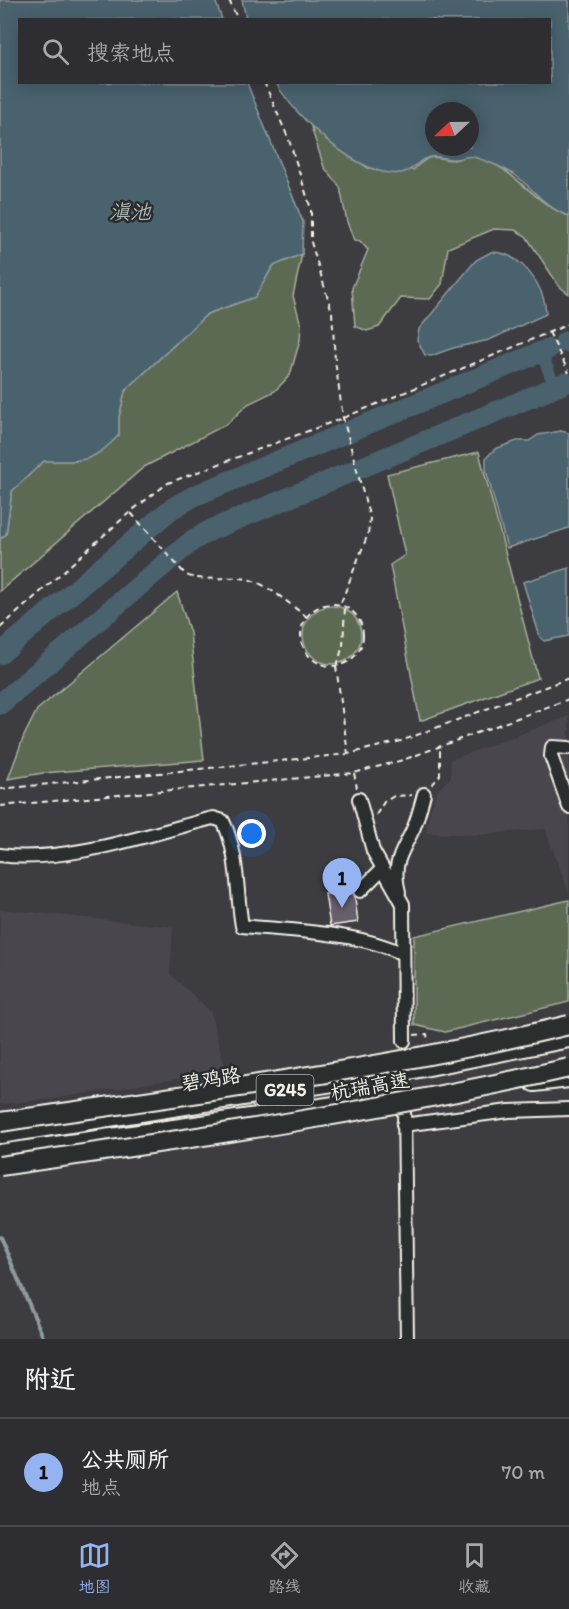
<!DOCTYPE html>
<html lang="zh">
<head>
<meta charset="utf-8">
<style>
  :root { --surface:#2e2d31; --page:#363539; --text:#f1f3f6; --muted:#a7a8ab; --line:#49494d; --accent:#95b2f1 }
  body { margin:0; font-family:Itim,"LXGW WenKai TC",sans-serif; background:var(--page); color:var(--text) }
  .compass { position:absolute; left:425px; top:102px; width:54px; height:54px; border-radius:50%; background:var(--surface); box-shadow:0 3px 15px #0003; rotate:248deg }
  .you { position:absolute; left:252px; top:834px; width:21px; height:21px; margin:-15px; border:4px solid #fff; border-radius:50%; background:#1a73e8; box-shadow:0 0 0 9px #1a73e833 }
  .badge { display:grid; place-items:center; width:39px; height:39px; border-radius:50%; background:var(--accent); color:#111; font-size:20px; font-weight:700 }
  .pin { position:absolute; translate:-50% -50px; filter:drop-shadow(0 2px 3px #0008) }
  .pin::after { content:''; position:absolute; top:32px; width:21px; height:18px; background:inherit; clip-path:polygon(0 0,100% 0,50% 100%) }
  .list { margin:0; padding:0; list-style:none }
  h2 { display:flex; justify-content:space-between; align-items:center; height:78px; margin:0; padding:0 24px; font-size:26px }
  h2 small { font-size:20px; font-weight:400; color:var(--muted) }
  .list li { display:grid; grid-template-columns:39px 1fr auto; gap:18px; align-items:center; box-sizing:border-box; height:108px; padding:0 24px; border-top:2px solid var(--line) }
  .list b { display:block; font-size:22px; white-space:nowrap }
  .list p { margin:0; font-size:20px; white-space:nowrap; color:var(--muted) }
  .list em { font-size:20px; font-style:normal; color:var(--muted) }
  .icon { flex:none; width:33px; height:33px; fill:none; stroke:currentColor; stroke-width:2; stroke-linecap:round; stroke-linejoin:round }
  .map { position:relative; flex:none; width:569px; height:1339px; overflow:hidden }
  .search { position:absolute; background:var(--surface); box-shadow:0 3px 15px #0003; left:18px; right:18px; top:18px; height:66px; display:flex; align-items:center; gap:15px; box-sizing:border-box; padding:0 21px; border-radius:0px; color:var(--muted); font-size:22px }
  .sheet { height:186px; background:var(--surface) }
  nav { display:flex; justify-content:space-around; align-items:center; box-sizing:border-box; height:84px; border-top:2px solid var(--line); background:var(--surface); font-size:16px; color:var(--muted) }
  nav a { display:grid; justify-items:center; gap:3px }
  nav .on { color:var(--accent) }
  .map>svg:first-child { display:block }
  .built { fill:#4a464e }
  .green { fill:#5c6b53; stroke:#a8ae9e; stroke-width:1.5 }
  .water { fill:#4a626e; stroke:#8e9b9f; stroke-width:1.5; fill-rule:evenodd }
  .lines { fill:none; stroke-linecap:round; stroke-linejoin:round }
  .stream { stroke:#8e9b9f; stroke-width:4 }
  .canal { stroke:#4a626e; stroke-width:12 }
  .river { stroke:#4a626e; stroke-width:21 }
  .building { fill:#685e6d; stroke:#f4f1e8; stroke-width:1.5 }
  .minor-tunnel { stroke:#58575a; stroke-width:12; stroke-dasharray:12 6; stroke-linecap:butt }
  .minor-casing { stroke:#f4f1e8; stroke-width:16 }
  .highway-casing { stroke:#f4f1e8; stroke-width:22 }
  .path { stroke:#f4f1e8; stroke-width:2; stroke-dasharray:6 4.5; stroke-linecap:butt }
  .minor { stroke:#2a2d2e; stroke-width:12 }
  .highway { stroke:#2a2d2e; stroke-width:18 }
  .highway-bridge-casing { stroke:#f4f1e8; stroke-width:22; stroke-linecap:butt }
  .highway-bridge { stroke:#2a2d2e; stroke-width:18 }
  .labels { text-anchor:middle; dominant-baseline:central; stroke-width:5; stroke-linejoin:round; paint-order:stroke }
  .shield { fill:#2a2d2e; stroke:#b7b6b0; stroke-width:1.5 }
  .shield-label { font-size:18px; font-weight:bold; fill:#f4f1e8 }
  .street-label { font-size:20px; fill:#f4f1e8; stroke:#2a2d2e }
  .water-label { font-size:21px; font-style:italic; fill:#b0b8b7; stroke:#2a2d2e }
</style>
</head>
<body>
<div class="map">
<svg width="569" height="1339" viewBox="0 0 569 1339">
  <rect width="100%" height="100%" fill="#3d3c41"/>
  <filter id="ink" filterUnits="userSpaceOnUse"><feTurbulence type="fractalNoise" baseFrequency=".0167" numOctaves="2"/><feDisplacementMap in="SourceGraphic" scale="12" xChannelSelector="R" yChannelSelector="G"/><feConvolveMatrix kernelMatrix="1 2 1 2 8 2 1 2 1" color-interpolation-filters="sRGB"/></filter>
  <g filter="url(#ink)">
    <g class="built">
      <polygon points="569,716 569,894 545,829 477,835 426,833 429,814 437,791 451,777 450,760"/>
      <polygon points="0,909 173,927 170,974 210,1011 226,1071 51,1099 0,1104"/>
    </g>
    <g class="green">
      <path d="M311 127 368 168 413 170C435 149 432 160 454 160 460 159 466 155 472 156 513 164 533 204 569 216V294L559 286 526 236 515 230 494 229 448 248 442 284 430 299 401 298 379 327 367 331 355 326 352 288 368 250 360 241 354 240 347 222 340 187 324 167Z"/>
      <polygon points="302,254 293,296 301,325 300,340 290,375 275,391 248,404 227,424 144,467 0,591 0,539 6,534 12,491 44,461 76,461 119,435 119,417 125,391 207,314 255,297 273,266"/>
      <polygon points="479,452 538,678 420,721 390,565 405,555 387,474"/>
      <polygon points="177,592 190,633 204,760 43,773 8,779 24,736 37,710"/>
      <circle cx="332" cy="635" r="29"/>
      <polygon points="569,900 569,1002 445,1032 414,1025 414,936"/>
    </g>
    <g class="water">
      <path d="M0 0H215L222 19 20 20V82L247 83 303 222 302 254 273 266 255 297 207 314 125 391 119 417V435C92 464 82 461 44 461L12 491 6 534 0 539Z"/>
      <path d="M242 0H569V216C544 207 535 190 515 175 504 168 485 160 473 157 467 155 461 159 455 159 444 160 436 153 424 159 415 164 413 171 401 173 360 179 294 116 276 83L550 82V20L246 19ZM434 111H470V147H434Z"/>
      <path d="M491 252C520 251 545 286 546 314L489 340 453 348 431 356 425 355 417 340 419 329 476 260Z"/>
      <polygon points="561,431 569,433 569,528 507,548 486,470 486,458 495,449 517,441 529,441 538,435"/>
      <polygon points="569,568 569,636 544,641 540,637 523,582"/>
    </g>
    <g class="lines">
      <polyline class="stream" points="0,1237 44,1339"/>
      <polyline class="canal" points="541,352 555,387"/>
      <g class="river">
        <polyline points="565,342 569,341"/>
        <polyline points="0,654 171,509 194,496 548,349"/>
        <polyline points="0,704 193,540 211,530 565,383"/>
      </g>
    </g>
    <polygon class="building" points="354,890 358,922 330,926 325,894"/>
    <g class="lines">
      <polyline class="minor-tunnel" points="404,1108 404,1041"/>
      <defs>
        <g id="minor">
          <polyline points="569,748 552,747 551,756 569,807"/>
          <polyline points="359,799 373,851 403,904 404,1041"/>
          <path d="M0 855C64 864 150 834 213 818L223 821C239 854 236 891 242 926 292 931 358 932 403 954"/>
          <polyline points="360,891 382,869"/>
          <path d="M399 892C391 862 403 852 414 827 418 817 421 805 424 794"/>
          <polyline points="404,1108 407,1339"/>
          <polyline points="403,1125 509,1111 569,1109"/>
        </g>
        <g id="highway">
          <polyline points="534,1082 569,1078"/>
          <polyline points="0,1134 404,1071 569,1038"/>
          <polyline points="0,1154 355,1103"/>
        </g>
      </defs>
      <use href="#minor" class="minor-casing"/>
      <use href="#highway" class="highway-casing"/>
      <g class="path">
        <polyline points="229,0 238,20"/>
        <polyline points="264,82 289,140 311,209 311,242 332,312 335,360 343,418 370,519 368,534 340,605"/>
        <polyline points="549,332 569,373"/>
        <path d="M131 513 186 575C206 583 226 575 247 579 268 584 289 604 307 617"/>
        <circle cx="332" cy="635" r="31"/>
        <polyline points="0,628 130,512 168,483 343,418 569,324"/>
        <polyline points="336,666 348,754"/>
        <polyline points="337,666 343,645 345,607"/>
        <polyline points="354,773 357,788"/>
        <polyline points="432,785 440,775 440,747"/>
        <polyline points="0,789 348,754 401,741 569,678"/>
        <polyline points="0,806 354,773 403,760 569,699"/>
        <polyline points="376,815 384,802 394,796 412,795"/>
        <polyline points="414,1035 427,1034 428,1042"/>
      </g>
      <use href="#minor" class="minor"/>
      <use href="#highway" class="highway"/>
      <defs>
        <g id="highway-bridge">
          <path d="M0 1122C190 1094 382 1070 569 1025"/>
          <path d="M0 1166C191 1139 381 1111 569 1068"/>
        </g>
      </defs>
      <use href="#highway-bridge" class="highway-bridge-casing"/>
      <use href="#highway-bridge" class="highway-bridge"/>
    </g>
  </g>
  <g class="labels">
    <rect class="shield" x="256.5" y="1075" width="57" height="30" rx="4.5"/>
    <g class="shield-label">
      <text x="285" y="1090">G245</text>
    </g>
    <g class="street-label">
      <text transform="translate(211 1079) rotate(-9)">碧鸡路</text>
      <text transform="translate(370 1086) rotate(-10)">杭瑞高速</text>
    </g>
    <g class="water-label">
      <text x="130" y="211">滇池</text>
    </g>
  </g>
</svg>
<svg class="compass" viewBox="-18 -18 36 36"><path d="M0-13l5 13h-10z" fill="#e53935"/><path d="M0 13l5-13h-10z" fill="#a7a8ab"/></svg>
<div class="you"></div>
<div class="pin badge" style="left:342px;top:908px">1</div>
<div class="search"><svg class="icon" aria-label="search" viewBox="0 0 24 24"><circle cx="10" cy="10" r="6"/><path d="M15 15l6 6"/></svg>搜索地点</div>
</div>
<section class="sheet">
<h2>附近<small></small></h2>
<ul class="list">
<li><span class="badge">1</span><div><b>公共厕所</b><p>地点</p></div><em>70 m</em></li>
</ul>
</section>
<nav>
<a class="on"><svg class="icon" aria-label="map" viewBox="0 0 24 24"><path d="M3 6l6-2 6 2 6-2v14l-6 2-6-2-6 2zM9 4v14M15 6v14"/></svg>地图</a>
<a><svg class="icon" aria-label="directions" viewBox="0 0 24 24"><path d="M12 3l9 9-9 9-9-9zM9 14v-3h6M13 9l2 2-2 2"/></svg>路线</a>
<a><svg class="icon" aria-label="saved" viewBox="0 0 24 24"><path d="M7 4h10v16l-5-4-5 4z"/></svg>收藏</a>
</nav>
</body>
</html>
